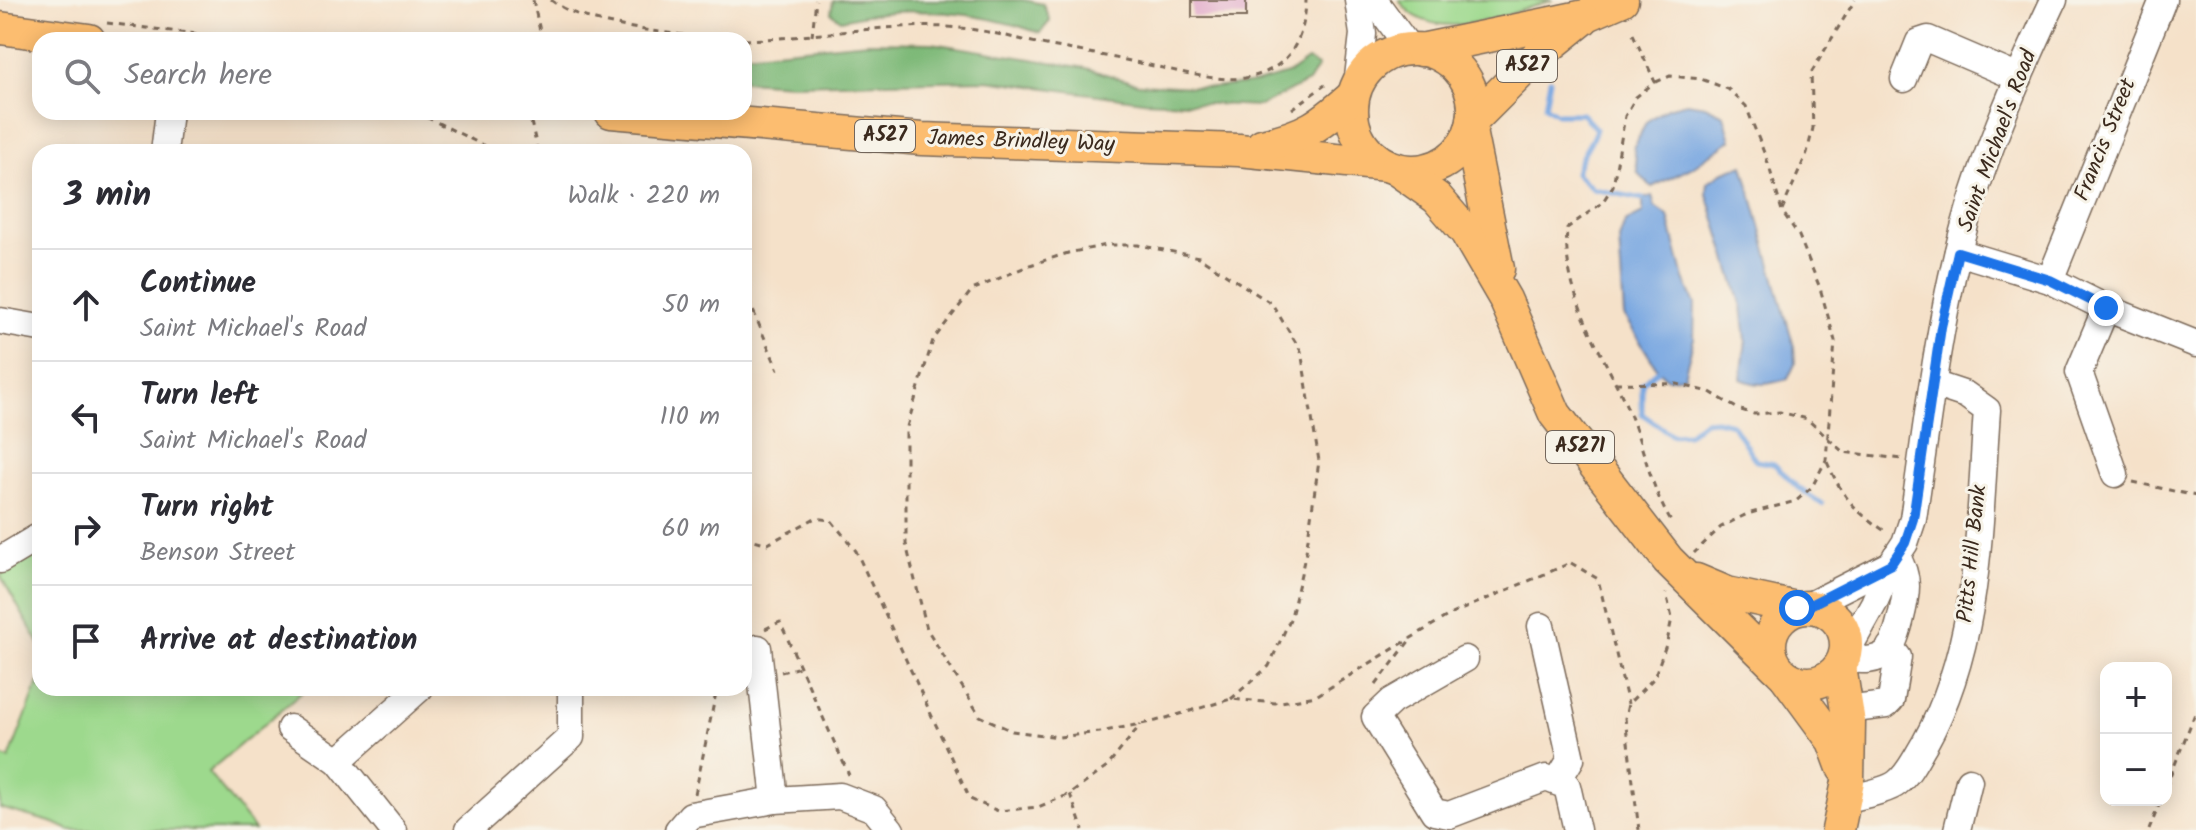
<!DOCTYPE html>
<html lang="en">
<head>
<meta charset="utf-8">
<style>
  :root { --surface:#fff; --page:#f7f7f7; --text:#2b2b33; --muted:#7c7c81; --line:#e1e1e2 }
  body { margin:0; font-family:Kalam,sans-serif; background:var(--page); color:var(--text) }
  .controls { position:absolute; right:24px; bottom:24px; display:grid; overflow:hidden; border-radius:16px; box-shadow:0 4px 20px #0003 }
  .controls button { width:72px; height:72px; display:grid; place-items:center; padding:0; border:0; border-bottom:2px solid var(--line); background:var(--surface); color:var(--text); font:40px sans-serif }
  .stop { position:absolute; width:24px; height:24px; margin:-18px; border:6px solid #1a73e8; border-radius:50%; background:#fff }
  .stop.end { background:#1a73e8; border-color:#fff; box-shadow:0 2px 8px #0008 }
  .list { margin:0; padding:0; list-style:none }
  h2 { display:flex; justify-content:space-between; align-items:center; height:104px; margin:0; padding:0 32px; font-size:34px }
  h2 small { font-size:26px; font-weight:400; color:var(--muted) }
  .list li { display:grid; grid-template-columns:52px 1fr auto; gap:24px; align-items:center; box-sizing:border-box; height:112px; padding:0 32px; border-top:2px solid var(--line) }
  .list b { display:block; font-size:30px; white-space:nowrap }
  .list p { margin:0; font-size:26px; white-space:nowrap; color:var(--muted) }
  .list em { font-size:26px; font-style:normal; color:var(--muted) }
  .icon { flex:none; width:44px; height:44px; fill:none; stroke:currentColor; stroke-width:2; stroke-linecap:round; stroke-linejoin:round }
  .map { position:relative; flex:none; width:2196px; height:830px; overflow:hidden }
  .search { position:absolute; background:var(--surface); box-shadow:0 4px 20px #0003; left:32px; top:32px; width:720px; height:88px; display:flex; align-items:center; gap:20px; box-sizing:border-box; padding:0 28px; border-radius:24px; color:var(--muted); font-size:30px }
  .panel { position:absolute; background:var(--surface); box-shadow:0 4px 20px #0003; left:32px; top:144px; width:720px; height:552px; border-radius:24px }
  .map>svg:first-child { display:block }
  .green { fill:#9dd98d; stroke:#6c8256; stroke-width:2 }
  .forest { fill:#7eb978; stroke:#5c724b; stroke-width:2 }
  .water { fill:#77a6e1; stroke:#596880; stroke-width:2 }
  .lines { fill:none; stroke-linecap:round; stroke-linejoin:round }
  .stream { stroke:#77a6e1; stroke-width:5 }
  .building { fill:#dfa1c7 }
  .minor-casing { stroke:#7c6a5a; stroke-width:29 }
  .major-casing { stroke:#7c6a5a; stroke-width:35 }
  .path { stroke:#7c6a5a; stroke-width:3; stroke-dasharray:6 6; stroke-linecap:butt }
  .minor { stroke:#fff; stroke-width:26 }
  .major { stroke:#fcbd6f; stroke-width:32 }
  .route { stroke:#1a73e8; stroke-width:10 }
  .labels { text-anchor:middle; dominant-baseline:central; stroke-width:6; stroke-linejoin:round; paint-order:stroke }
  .shield { fill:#f7f3e8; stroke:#73665b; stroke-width:2 }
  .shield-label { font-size:20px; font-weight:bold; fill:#3b2a1e }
  .street-label { font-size:22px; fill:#3b2a1e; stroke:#f7f3e8 }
</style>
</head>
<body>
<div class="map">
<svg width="2196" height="830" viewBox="0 0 2196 830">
  <rect width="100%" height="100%" fill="#f7f3e8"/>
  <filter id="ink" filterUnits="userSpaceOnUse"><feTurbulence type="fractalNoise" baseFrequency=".0125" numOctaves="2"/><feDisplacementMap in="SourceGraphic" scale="16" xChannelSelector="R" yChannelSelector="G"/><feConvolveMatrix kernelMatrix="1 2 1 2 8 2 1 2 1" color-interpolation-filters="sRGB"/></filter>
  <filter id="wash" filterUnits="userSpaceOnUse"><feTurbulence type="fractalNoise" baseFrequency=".006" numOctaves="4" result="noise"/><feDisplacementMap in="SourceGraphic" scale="32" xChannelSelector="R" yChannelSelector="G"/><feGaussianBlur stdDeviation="1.8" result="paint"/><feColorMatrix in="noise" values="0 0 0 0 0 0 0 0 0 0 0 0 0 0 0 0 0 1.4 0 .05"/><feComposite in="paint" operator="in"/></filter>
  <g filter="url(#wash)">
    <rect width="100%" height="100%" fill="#f5e1c9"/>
    <g class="green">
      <path d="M1399 0H1553C1509 13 1431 49 1399 0Z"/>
      <polygon points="40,553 40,645 0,575"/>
      <polygon points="40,679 40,688 307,688 208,772 255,830 69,830 54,823 0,808 0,756 9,759"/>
    </g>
    <g class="forest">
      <path d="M839 0H1023L1043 4 1050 21 1040 33C978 11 905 4 841 20L831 13 833 1Z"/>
      <polygon points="868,42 932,43 1086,68 1138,84 1213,88 1256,83 1288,74 1308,60 1318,66 1308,82 1260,106 1143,101 987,80 792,84 744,81 744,54"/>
    </g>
    <g class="water">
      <polygon points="1687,103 1705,106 1724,115 1731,140 1691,168 1652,187 1638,173 1634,148 1646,122 1667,108"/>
      <path d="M1743 165 1794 347 1795 364 1788 379C1769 384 1759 387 1741 379L1746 340 1742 307 1707 194 1708 182 1722 173Z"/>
      <polygon points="1652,196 1655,207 1668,216 1684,279 1695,304 1694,338 1684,376 1667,379 1658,370 1624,316 1619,239 1625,222 1643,213 1643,199"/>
    </g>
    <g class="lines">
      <g class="stream">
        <path d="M1550 80 1545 106 1557 114H1582L1596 129C1591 146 1579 155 1576 173L1593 189 1643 199"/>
        <polyline points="1658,370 1642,383 1642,414 1672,435 1688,434 1704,421 1716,420 1732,424 1756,461 1774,464 1797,487 1822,504"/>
      </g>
    </g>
    <g id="blocks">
      <rect class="building" x="1192" y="0" width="54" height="17"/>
    </g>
  </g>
  <g filter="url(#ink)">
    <use href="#blocks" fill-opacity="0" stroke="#7c6a5a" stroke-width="2"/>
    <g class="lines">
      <defs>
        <g id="minor">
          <polyline points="1374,0 1410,49"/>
          <polyline points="1904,79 1919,42 1928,39 2019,78"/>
          <polyline points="1357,86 1363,34 1358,0"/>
          <polyline points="164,152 169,112"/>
          <polyline points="1958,252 2050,280 2106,308 2196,344"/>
          <polyline points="2050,280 2163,0"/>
          <polyline points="2106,308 2079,372 2115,474"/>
          <polyline points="0,321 40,328"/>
          <polyline points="0,560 40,536"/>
          <polyline points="1808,606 1891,564"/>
          <polyline points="1541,626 1571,759 1557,782"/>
          <polyline points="758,648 775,800"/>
          <path d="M1845 655 1874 603 1891 564 1905 543 1913 519C1926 431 1936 342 1957 255 1978 167 2016 81 2054 0"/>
          <polyline points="1465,659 1392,701 1375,717 1434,812 1449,815 1546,778 1567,786 1577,830"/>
          <path d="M1844 659C1858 660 1875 663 1887 652 1897 643 1906 599 1906 586 1906 574 1902 565 1896 556"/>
          <polyline points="1846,710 1886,705 1891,700 1898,657 1890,647"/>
          <polyline points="290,728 338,761 393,830"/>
          <polyline points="338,761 420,688"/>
          <path d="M1845 800C1858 796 1887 791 1897 783 1909 774 1917 756 1925 743 1981 643 1979 522 1987 410L1966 395 1933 384"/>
          <polyline points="468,830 571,737 571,688"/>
          <polyline points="678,830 691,815 775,800 840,796 874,809 891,830"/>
          <polyline points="1957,830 1969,781"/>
        </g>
        <g id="major">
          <polyline points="0,28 89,40"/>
          <circle cx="1413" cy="110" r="61"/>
          <polyline points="1421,50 1585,16 1622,0"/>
          <polyline points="611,112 922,139 1239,150 1386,165"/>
          <polyline points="1473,120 1537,56 1583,19"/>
          <polyline points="1470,131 1498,269"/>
          <path d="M1262 145C1306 136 1320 125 1353 96"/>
          <polyline points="1396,169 1437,198 1466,232 1505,299 1555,414 1668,560 1776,667"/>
          <polyline points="1696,580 1727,593 1797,608"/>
          <circle cx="1808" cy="645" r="38"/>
          <polyline points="1786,677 1833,741 1843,768"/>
          <polyline points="1838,830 1848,782 1849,723 1840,667"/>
        </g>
      </defs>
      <use href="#minor" class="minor-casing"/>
      <use href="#major" class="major-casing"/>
      <g class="path">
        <polyline points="533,0 542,40"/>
        <path d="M551 0C589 29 672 32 719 40"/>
        <polyline points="107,23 244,40"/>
        <path d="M1633 34 1655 82 1636 97 1625 116 1613 186 1602 203 1567 228C1562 296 1601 348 1627 407 1643 443 1651 490 1672 523"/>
        <polyline points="812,36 816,0"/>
        <path d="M744 40C819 38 894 20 969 29 994 32 1017 39 1041 44 1077 51 1113 57 1149 65 1179 71 1214 82 1245 78 1288 71 1305 40 1306 0"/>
        <polyline points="1656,82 1670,76 1701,79 1728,89 1746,106 1768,163 1782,211 1799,236 1820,288 1835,341 1826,460 1812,487 1796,501 1747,514 1721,527 1694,553"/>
        <polyline points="1292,109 1325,85"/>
        <polyline points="416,112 497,152"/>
        <polyline points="531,122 538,152"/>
        <polyline points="1782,210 1807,153 1813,128 1811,73 1855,0"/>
        <polyline points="744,289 778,370"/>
        <polyline points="1615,383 1677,384 1710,392 1738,409 1754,414 1780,412 1807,419 1843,452 1902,459"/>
        <path d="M1827 462C1842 496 1854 511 1885 531"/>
        <polyline points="2133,482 2196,496"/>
        <polyline points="744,537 768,544 815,518 831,520 856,551 970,799 998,811 1038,807 1070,794 1107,767 1141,724"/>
        <polyline points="1571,563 1598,579 1628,704"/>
        <polyline points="765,629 780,622 849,775"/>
        <polyline points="781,672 800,667"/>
        <polyline points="1376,685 1410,640"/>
        <polyline points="1231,699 1269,666 1291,617 1306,552 1319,461 1301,351 1272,304 1199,257 1138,245 1107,245 1068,253 1030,265 972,290 933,340 906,430 906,544 927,629 980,716 1012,731 1059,737 1100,732 1156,721 1231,699 1275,703 1316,696 1449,615 1568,564"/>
        <polyline points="2166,787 2196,711"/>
        <polyline points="695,794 717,688"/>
        <polyline points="1070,794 1083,830"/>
        <polyline points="1639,830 1625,718 1628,704 1654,678 1667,642 1672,618 1666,593"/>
        <polyline points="2149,830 2161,800"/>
      </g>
      <use href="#minor" class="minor"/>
      <use href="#major" class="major"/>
    </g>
  </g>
  <g class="lines" filter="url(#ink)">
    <polyline class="route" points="1797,608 1808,606 1891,564 1905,543 1913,519 1941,327 1958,252 2050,280 2106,308"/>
  </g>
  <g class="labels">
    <g class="shield">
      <rect x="1497" y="50" width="60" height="32" rx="6"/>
      <rect x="855" y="120" width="60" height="32" rx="6"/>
      <rect x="1546" y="431" width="68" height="32" rx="6"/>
    </g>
    <g class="shield-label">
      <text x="1527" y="66">A527</text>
      <text x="885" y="136">A527</text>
      <text x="1580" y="447">A5271</text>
    </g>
    <g class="street-label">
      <text transform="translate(2106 140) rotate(-68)">Francis Street</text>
      <text transform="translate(1998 141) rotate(-70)">Saint Michael's Road</text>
      <text transform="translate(1021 142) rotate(2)">James Brindley Way</text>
      <text transform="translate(1973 554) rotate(-84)">Pitts Hill Bank</text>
    </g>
  </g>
</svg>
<div class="controls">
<button>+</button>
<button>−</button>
</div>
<div class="stop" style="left:1797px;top:608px"></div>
<div class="stop end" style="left:2106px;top:308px"></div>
<div class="search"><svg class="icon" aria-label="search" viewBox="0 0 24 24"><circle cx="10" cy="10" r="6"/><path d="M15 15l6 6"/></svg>Search here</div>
<section class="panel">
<h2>3 min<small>Walk · 220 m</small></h2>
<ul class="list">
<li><svg class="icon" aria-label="ahead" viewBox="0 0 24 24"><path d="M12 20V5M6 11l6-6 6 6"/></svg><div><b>Continue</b><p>Saint Michael's Road</p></div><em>50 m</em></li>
<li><svg class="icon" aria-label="left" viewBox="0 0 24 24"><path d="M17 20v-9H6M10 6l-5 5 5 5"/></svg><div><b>Turn left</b><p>Saint Michael's Road</p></div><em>110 m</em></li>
<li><svg class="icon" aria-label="right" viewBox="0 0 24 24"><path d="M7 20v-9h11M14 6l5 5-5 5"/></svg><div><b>Turn right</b><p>Benson Street</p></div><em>60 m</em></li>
<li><svg class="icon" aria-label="arrive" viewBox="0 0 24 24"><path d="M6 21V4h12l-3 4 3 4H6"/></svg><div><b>Arrive at destination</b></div></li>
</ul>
</section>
</div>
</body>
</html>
